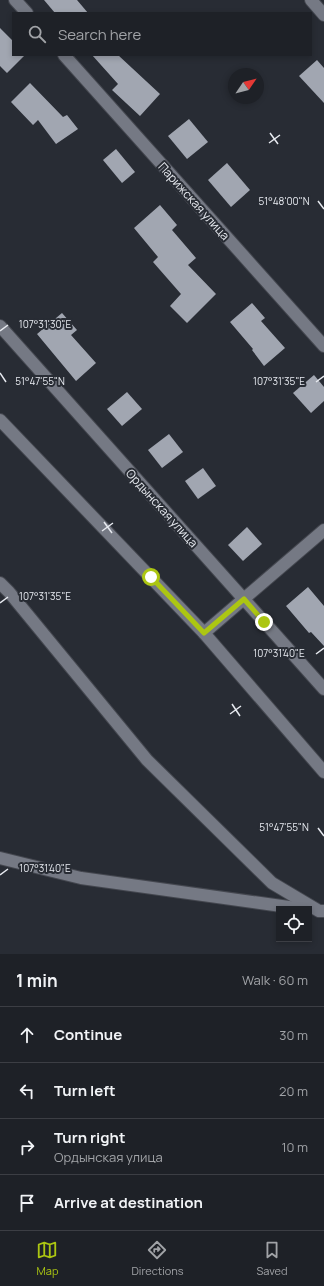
<!DOCTYPE html>
<html lang="en">
<head>
<meta charset="utf-8">
<style>
  :root { --surface:#1e2127; --page:#2b2e33; --text:#f1f3f6; --muted:#a1a3a7; --line:#3c3e44; --accent:#acc612 }
  body { margin:0; font-family:Manrope,sans-serif; background:var(--page); color:var(--text) }
  .controls { position:absolute; right:12px; bottom:12px; display:grid; overflow:hidden; border-radius:0px; box-shadow:0 2px 6px #0003 }
  .controls button { width:36px; height:36px; display:grid; place-items:center; padding:0; border:0; border-bottom:1px solid var(--line); background:var(--surface); color:var(--text); font:20px sans-serif }
  .compass { position:absolute; left:228px; top:68px; width:36px; height:36px; border-radius:50%; background:var(--surface); box-shadow:0 2px 6px #0003; rotate:55deg }
  .stop { position:absolute; width:12px; height:12px; margin:-9px; border:3px solid #acc612; border-radius:50%; background:#fff }
  .stop.end { background:#acc612; border-color:#fff; box-shadow:0 1px 4px #0008 }
  .list { margin:0; padding:0; list-style:none }
  h2 { display:flex; justify-content:space-between; align-items:center; height:52px; margin:0; padding:0 16px; font-size:17px }
  h2 small { font-size:13px; font-weight:400; color:var(--muted) }
  .list li { display:grid; grid-template-columns:26px 1fr auto; gap:12px; align-items:center; box-sizing:border-box; height:56px; padding:0 16px; border-top:1px solid var(--line) }
  .list b { display:block; font-size:15px; white-space:nowrap }
  .list p { margin:0; font-size:13px; white-space:nowrap; color:var(--muted) }
  .list em { font-size:13px; font-style:normal; color:var(--muted) }
  .icon { flex:none; width:22px; height:22px; fill:none; stroke:currentColor; stroke-width:2; stroke-linecap:round; stroke-linejoin:round }
  .map { position:relative; flex:none; width:324px; height:954px; overflow:hidden }
  .search { position:absolute; background:var(--surface); box-shadow:0 2px 6px #0003; left:12px; right:12px; top:12px; height:44px; display:flex; align-items:center; gap:10px; box-sizing:border-box; padding:0 14px; border-radius:0px; color:var(--muted); font-size:15px }
  .sheet { height:276px; background:var(--surface) }
  nav { display:flex; justify-content:space-around; align-items:center; box-sizing:border-box; height:56px; border-top:1px solid var(--line); background:var(--surface); font-size:11px; color:var(--muted) }
  nav a { display:grid; justify-items:center; gap:2px }
  nav .on { color:var(--accent) }
  .map>svg:first-child { display:block }
  .building { fill:#a1a6b1 }
  .lines { fill:none; stroke-linecap:round; stroke-linejoin:round }
  .street-casing { stroke:#44474f; stroke-width:14 }
  .secondary-casing { stroke:#44474f; stroke-width:14 }
  .street { stroke:#757984; stroke-width:12 }
  .secondary { stroke:#757984; stroke-width:12 }
  .route { stroke:#acc612; stroke-width:5 }
  .ticks { fill:none; stroke:#e6e9ef; stroke-width:1.5 }
  .labels { text-anchor:middle; dominant-baseline:central; stroke-width:4; stroke-linejoin:round; paint-order:stroke }
  .street-label { font-size:12px; fill:#e6e9ef; stroke:#282c34 }
  .ticks-label { font-size:10px; text-anchor:middle; fill:#e6e9ef; stroke:#282c34; stroke-width:4; stroke-linejoin:round; paint-order:stroke }
</style>
</head>
<body>
<div class="map">
<svg width="324" height="954" viewBox="0 0 324 954">
  <rect width="100%" height="100%" fill="#282c34"/>
  <g class="building">
    <polygon points="44,0 77,0 88,13 55,13"/>
    <polygon points="0,28 13,41 13,55 25,55 7,73 0,66"/>
    <polygon points="92,55 118,55 160,94 140,116 112,90 118,84"/>
    <polygon points="317,60 324,68 324,103 299,76"/>
    <polygon points="30,83 63,117 67,115 78,129 56,144 38,120 33,125 11,102"/>
    <polygon points="189,119 208,142 187,159 168,136"/>
    <polygon points="116,149 135,172 122,183 103,160"/>
    <polygon points="227,163 250,190 231,207 208,180"/>
    <polygon points="160,205 177,225 172,230 196,258 188,265 216,294 187,323 170,306 181,294 153,262 158,257 134,228"/>
    <polygon points="252,303 265,318 261,321 285,348 264,366 252,350 253,349 230,322"/>
    <polygon points="62,313 77,330 71,335 96,363 76,381 37,334"/>
    <polygon points="314,375 324,387 324,401 311,413 293,393"/>
    <polygon points="127,392 142,409 122,426 107,409"/>
    <polygon points="169,434 183,452 162,468 148,450"/>
    <polygon points="203,468 216,486 198,499 185,481"/>
    <polygon points="247,527 262,544 243,561 228,545"/>
    <polygon points="308,587 324,606 324,646 311,632 309,633 286,606"/>
  </g>
  <g class="lines">
    <defs>
      <g id="street">
        <polyline points="15,0 27,13"/>
        <polyline points="311,0 324,15"/>
        <polyline points="64,55 324,346"/>
        <polyline points="0,326 324,689"/>
        <polyline points="0,583 9,592 147,760 272,883 319,911 324,911"/>
        <polyline points="204,633 324,530"/>
        <polyline points="0,858 81,878 303,909"/>
      </g>
      <polyline id="secondary" points="0,420 204,633 324,772"/>
    </defs>
    <use href="#street" class="street-casing"/>
    <use href="#secondary" class="secondary-casing"/>
    <use href="#street" class="street"/>
    <use href="#secondary" class="secondary"/>
  </g>
  <g class="lines">
    <polyline class="route" points="151,577 204,633 244,599 264,622"/>
  </g>
  <path class="ticks" d="M270 133 278 144M269 143 280 135M318 201 324 209M0 331 8 325M0 373 6 382M316 382 324 376M104 522 112 533M102 531 113 523M0 603 8 597M316 654 324 648M232 704 240 716M230 714 241 706M318 828 324 836M0 875 8 869"/>
  <g class="labels">
    <g class="street-label">
      <text transform="translate(194 201) rotate(48)">Парижская улица</text>
      <text transform="translate(162 508) rotate(48)">Ордынская улица</text>
    </g>
  </g>
  <g class="ticks-label">
    <text x="284" y="205">51°48'00"N</text>
    <text x="45" y="328">107°31'30"E</text>
    <text x="279" y="385">107°31'35"E</text>
    <text x="40" y="385">51°47'55"N</text>
    <text x="45" y="600">107°31'35"E</text>
    <text x="279" y="657">107°31'40"E</text>
    <text x="284" y="831">51°47'55"N</text>
    <text x="45" y="872">107°31'40"E</text>
  </g>
</svg>
<div class="controls">
<button><svg class="icon" aria-label="locate" viewBox="0 0 24 24"><circle cx="12" cy="12" r="6"/><path d="M12 2v4M12 18v4M2 12h4M18 12h4"/></svg></button>
</div>
<svg class="compass" viewBox="-18 -18 36 36"><path d="M0-13l5 13h-10z" fill="#e53935"/><path d="M0 13l5-13h-10z" fill="#a1a3a7"/></svg>
<div class="stop" style="left:151px;top:577px"></div>
<div class="stop end" style="left:264px;top:622px"></div>
<div class="search"><svg class="icon" aria-label="search" viewBox="0 0 24 24"><circle cx="10" cy="10" r="6"/><path d="M15 15l6 6"/></svg>Search here</div>
</div>
<section class="sheet">
<h2>1 min<small>Walk · 60 m</small></h2>
<ul class="list">
<li><svg class="icon" aria-label="ahead" viewBox="0 0 24 24"><path d="M12 20V5M6 11l6-6 6 6"/></svg><div><b>Continue</b></div><em>30 m</em></li>
<li><svg class="icon" aria-label="left" viewBox="0 0 24 24"><path d="M17 20v-9H6M10 6l-5 5 5 5"/></svg><div><b>Turn left</b></div><em>20 m</em></li>
<li><svg class="icon" aria-label="right" viewBox="0 0 24 24"><path d="M7 20v-9h11M14 6l5 5-5 5"/></svg><div><b>Turn right</b><p>Ордынская улица</p></div><em>10 m</em></li>
<li><svg class="icon" aria-label="arrive" viewBox="0 0 24 24"><path d="M6 21V4h12l-3 4 3 4H6"/></svg><div><b>Arrive at destination</b></div></li>
</ul>
</section>
<nav>
<a class="on"><svg class="icon" aria-label="map" viewBox="0 0 24 24"><path d="M3 6l6-2 6 2 6-2v14l-6 2-6-2-6 2zM9 4v14M15 6v14"/></svg>Map</a>
<a><svg class="icon" aria-label="directions" viewBox="0 0 24 24"><path d="M12 3l9 9-9 9-9-9zM9 14v-3h6M13 9l2 2-2 2"/></svg>Directions</a>
<a><svg class="icon" aria-label="saved" viewBox="0 0 24 24"><path d="M7 4h10v16l-5-4-5 4z"/></svg>Saved</a>
</nav>
</body>
</html>
